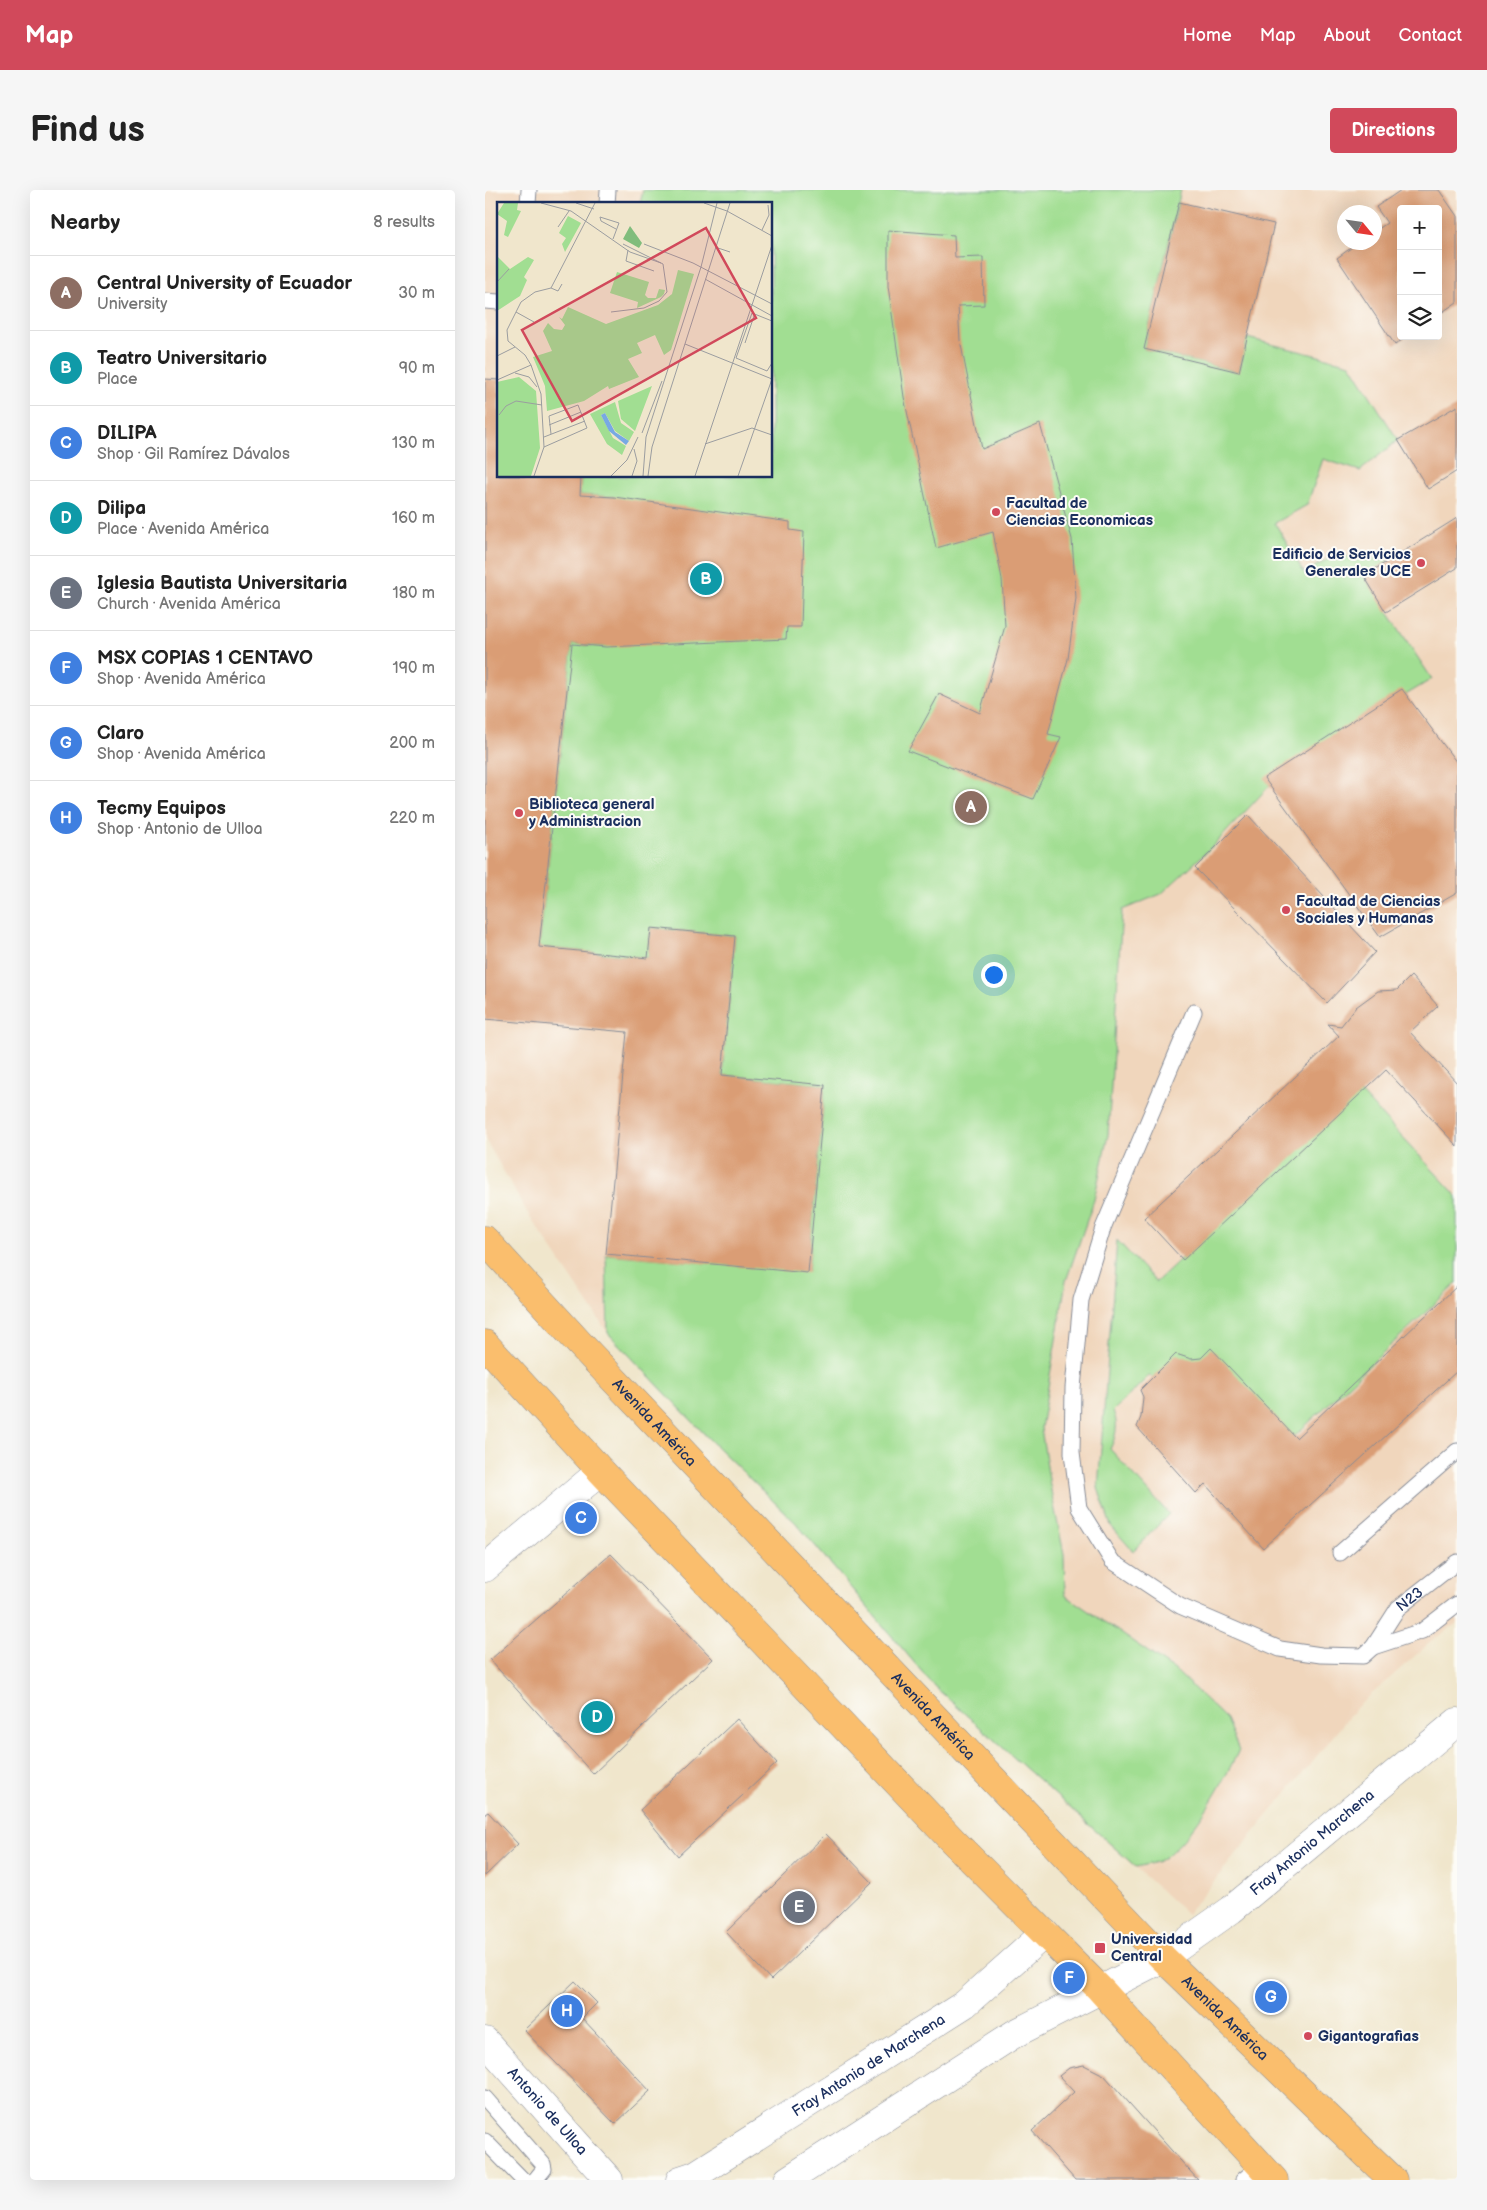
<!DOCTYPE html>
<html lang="en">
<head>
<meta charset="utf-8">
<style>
  :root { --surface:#fff; --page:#f6f6f6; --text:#222; --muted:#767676; --line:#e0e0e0; --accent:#d1495b }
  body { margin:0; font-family:"Balsamiq Sans",sans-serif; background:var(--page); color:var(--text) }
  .controls { position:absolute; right:15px; top:15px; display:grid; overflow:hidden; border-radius:5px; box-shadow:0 5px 20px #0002 }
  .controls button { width:45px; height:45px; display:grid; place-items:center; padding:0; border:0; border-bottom:1px solid var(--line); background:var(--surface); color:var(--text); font:25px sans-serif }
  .compass { position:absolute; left:852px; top:15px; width:45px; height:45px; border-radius:50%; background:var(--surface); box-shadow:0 5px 20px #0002; rotate:119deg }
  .you { position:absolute; left:508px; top:784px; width:18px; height:18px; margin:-12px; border:4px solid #fff; border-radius:50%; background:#1a73e8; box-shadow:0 0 0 8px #1a73e833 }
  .badge { display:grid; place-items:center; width:32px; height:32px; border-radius:50%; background:var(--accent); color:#fff; font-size:16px; font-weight:700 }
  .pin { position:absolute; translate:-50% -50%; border:2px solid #fff; box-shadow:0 1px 5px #0006 }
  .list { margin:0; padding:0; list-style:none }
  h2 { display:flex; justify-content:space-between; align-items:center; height:65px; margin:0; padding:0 20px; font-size:21px }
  h2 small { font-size:16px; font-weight:400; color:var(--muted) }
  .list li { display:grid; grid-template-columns:32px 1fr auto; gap:15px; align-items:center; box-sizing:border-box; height:75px; padding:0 20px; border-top:1px solid var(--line) }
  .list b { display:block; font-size:19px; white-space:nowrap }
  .list p { margin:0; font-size:16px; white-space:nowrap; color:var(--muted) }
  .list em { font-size:16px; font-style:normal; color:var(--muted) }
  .icon { flex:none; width:28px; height:28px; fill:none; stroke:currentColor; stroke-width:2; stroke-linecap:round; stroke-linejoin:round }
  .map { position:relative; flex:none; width:972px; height:1990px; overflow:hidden; border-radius:5px }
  header { display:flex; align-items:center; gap:30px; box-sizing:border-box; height:70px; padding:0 25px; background:var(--accent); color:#fff }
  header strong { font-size:24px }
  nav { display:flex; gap:28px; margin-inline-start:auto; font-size:18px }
  .intro { display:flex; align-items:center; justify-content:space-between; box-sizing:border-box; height:120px; padding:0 30px }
  h1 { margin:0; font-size:35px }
  .button { padding:12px 22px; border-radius:5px; background:var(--accent); color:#fff; font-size:18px; font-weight:700 }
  main { display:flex; gap:30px; padding:0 30px }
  aside { flex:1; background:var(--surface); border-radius:5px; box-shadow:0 5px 20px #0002 }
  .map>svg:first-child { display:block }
  .built { fill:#f0d6bc; fill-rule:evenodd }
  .green { fill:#a1de92; stroke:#5e8678 }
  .building { fill:#da9d75 }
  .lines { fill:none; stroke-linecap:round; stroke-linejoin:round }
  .service-casing { stroke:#868a95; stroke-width:17 }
  .minor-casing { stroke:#868a95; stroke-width:29 }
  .tertiary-casing { stroke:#868a95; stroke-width:29 }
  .primary-casing { stroke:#868a95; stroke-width:29 }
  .service { stroke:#fff; stroke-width:15 }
  .minor { stroke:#fff; stroke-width:28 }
  .tertiary { stroke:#fff; stroke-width:28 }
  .primary { stroke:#fabe6d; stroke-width:28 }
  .poi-dot { fill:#d1495b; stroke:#fdfcf7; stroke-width:2 }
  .labels { text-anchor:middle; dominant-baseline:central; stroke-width:4; stroke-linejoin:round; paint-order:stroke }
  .poi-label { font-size:15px; font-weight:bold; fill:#1b2f5e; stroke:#fdfcf7; text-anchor:start }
  .street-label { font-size:15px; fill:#1b2f5e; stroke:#fdfcf7 }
  .inset-road { fill:none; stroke:#9b9da0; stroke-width:1 }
  .view { fill:#d1495b; fill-opacity:0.15; stroke:#d1495b; stroke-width:2.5 }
  .inset-edge { fill:none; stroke:#1b2f5e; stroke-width:2.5 }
</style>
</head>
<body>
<header>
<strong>Map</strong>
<nav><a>Home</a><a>Map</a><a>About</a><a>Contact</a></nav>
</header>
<div class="intro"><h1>Find us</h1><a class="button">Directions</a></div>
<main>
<aside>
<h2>Nearby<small>8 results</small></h2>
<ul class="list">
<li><span class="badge" style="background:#8d6e63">A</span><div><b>Central University of Ecuador</b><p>University</p></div><em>30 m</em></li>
<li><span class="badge" style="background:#0f9aa8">B</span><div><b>Teatro Universitario</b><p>Place</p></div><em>90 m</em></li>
<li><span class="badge" style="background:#3f7fe0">C</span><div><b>DILIPA</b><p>Shop · Gil Ramírez Dávalos</p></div><em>130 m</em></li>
<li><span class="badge" style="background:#0f9aa8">D</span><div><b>Dilipa</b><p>Place · Avenida América</p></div><em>160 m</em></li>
<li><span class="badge" style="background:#6b7280">E</span><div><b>Iglesia Bautista Universitaria</b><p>Church · Avenida América</p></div><em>180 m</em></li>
<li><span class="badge" style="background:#3f7fe0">F</span><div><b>MSX COPIAS 1 CENTAVO</b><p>Shop · Avenida América</p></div><em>190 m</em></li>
<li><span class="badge" style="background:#3f7fe0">G</span><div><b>Claro</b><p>Shop · Avenida América</p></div><em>200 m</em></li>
<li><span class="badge" style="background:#3f7fe0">H</span><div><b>Tecmy Equipos</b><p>Shop · Antonio de Ulloa</p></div><em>220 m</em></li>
</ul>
</aside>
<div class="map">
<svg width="972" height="1990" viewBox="0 0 972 1990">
  <rect width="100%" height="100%" fill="#fdfcf7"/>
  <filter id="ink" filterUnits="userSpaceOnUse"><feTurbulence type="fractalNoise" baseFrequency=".02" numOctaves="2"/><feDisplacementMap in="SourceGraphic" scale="10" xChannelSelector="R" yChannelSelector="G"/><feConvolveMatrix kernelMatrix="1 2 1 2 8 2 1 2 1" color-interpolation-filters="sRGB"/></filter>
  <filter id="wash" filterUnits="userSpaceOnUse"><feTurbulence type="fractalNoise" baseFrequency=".0096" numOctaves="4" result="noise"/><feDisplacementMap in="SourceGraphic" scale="20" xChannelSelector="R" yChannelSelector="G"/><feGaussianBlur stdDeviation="1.12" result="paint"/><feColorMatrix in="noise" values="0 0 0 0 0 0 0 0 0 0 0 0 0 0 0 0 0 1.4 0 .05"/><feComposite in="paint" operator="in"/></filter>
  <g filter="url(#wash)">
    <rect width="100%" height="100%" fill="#f0e6cc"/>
    <path class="built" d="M0 0H972V1433L948 1450 872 1517 702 1724 449 1496 311 1333 230 1255 123 1143 42 1022 0 949ZM14 14H286V286H14ZM916 19H953V146H916ZM859 22H889V52H859Z"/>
    <g class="green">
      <path d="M158 0H696L659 159 754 182 762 148 865 174 913 250 875 281 838 269 822 315 790 333 819 383 848 366 907 369 879 386 947 489 802 577 730 654 676 704 637 720 623 945 609 1010 581 1091 556 1238 565 1296 579 1364 580 1405 691 1481 741 1529 754 1560C736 1596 712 1642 680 1667 673 1673 659 1675 651 1677L449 1496 311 1333 230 1255 123 1143 121 1064 323 1082 340 895 237 885 250 746 166 738 163 768 54 757 87 454 121 457 129 307 95 305 96 286H286V14H155Z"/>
      <path d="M874 901 972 1006V1093L784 1270 679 1190 664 1186 628 1221C634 1234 631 1247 625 1259L684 1324 648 1361 626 1336 613 1298 632 1050 671 1092Z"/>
    </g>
    <g id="blocks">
      <g class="building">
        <polygon points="916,0 954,0 972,26 972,112 953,125 953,19 916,19 916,146 922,146 910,155 852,68 874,52 889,52 889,42 902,33 891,17"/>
        <polygon points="694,12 789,34 754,182 659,159"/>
        <polygon points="403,40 469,45 470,68 498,67 499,115 473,116 475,150 497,259 555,234 587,349 591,408 583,469 563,544 576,547 548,609 423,561 454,504 495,523 520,436 517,389 508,342 451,358 419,207 403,96"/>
        <polygon points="0,189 14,190 14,286 96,286 95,305 129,307 305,332 305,340 319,342 316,437 302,437 301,449 121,457 87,454 54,757 163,768 166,738 250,746 237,885 340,895 323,1083 121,1064 142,842 0,829"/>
        <polygon points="972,216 972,281 943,299 913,250"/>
        <polygon points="972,328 972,378 901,422 879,386"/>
        <polygon points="917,499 972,573 972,703 895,747 779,588"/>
        <polygon points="763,625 890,762 842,813 710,678"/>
        <polygon points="926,786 953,816 925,842 972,893 972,956 901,880 698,1070 659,1028 854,846 843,834 856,836 871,817 893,801 912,800"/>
        <polygon points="972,1096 972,1181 778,1358 720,1294 711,1303 652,1237 656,1227 658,1207 655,1200 691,1164 706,1169 716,1168 726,1158 811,1248"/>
        <polygon points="126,1364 228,1469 108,1584 5,1470"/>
        <polygon points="252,1529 292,1573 193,1666 155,1620"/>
        <polygon points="3,1622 33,1654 0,1686 0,1624"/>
        <polygon points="341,1644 387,1692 286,1790 241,1742"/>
        <polygon points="90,1791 112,1813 97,1828 165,1901 130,1934 39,1840"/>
        <polygon points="599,1875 619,1885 713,1990 590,1990 547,1941 589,1902 574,1886 584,1878"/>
      </g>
    </g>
  </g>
  <g filter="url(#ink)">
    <use href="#blocks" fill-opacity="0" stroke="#868a95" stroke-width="1"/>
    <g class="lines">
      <defs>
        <g id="service">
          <polyline points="43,14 44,0"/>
          <polyline points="122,14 123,0"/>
          <polyline points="0,111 14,112"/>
          <path id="s1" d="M709 822 618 1038 596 1110 588 1198 587 1263 594 1318 627 1371 695 1416 795 1459 836 1465 878 1466 888 1457 913 1418 972 1372"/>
          <polyline points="855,1363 972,1261"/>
          <polyline points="888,1457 937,1441 972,1414"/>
          <polyline points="0,1908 58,1974 59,1979 50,1990"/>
          <polyline points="0,1951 38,1990"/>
          <polyline points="758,1990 776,1975"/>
        </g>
        <g id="minor">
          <polyline points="0,1378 116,1281"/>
          <path id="s2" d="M195 1990 210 1985 480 1814 560 1743"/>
          <path id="s3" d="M303 1990 529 1844 678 1768 746 1720 972 1532"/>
        </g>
        <g id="tertiary">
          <path id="s4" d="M0 1851 124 1990"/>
        </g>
        <g id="primary">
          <path id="s5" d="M0 1050 95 1154 678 1768 908 1990"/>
          <polyline points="0,1154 116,1281 468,1651 615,1799 789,1990"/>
        </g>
      </defs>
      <use href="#service" class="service-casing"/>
      <use href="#minor" class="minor-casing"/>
      <use href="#tertiary" class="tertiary-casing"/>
      <use href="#primary" class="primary-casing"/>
      <use href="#service" class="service"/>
      <use href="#minor" class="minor"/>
      <use href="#tertiary" class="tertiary"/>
      <use href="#primary" class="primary"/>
    </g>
  </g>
  <g class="poi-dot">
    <circle cx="511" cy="322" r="5"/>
    <circle cx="936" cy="373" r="5"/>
    <circle cx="34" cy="623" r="5"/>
    <circle cx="801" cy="720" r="5"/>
    <rect x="609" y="1752" width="12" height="12" rx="2.5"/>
    <circle cx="823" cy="1846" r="5"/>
  </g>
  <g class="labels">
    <g class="poi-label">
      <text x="521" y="313">Facultad de<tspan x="521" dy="17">Ciencias Economicas</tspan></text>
      <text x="926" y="364" text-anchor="end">Edificio de Servicios<tspan x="926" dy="17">Generales UCE</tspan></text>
      <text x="44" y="614">Biblioteca general<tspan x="44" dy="17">y Administracion</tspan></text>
      <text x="811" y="711">Facultad de Ciencias<tspan x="811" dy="17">Sociales y Humanas</tspan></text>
      <text x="626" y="1749">Universidad<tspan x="626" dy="17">Central</tspan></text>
      <text x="833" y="1846">Gigantografias</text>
    </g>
    <g class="street-label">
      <text stroke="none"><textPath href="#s5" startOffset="249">Avenida América</textPath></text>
      <text stroke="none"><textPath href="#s1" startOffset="929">N23</textPath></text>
      <text stroke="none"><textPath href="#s5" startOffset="654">Avenida América</textPath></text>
      <text stroke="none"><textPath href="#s3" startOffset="625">Fray Antonio Marchena</textPath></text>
      <text stroke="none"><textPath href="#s5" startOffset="1074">Avenida América</textPath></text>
      <text stroke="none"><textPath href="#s2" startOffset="221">Fray Antonio de Marchena</textPath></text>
      <text stroke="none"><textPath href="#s4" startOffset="94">Antonio de Ulloa</textPath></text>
    </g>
  </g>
  <g transform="translate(12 12)">
    <rect width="275" height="275" fill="#f0e6cc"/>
    <path d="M7 1H21L20 8 24 9 11 35 7 33 10 19 0 12ZM71 14 84 21 68 50 65 42 69 36 62 31ZM0 54 13 67 31 55 37 58 27 75 30 78 23 94 0 109ZM181 68 197 72 174 148 167 153 158 133 140 141 145 151 131 157 142 175 112 187 111 184 87 199 50 209 48 184 36 155 55 149 46 129 51 121 57 127 65 128 68 123 62 115 65 117 71 105 109 122 161 103 175 92ZM120 70 152 80 148 93 151 96H159L162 87 168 88 167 92 164 95 140 106 141 100 113 91ZM22 175 39 189 43 246 34 274H0V180ZM155 184 138 229 124 217 121 199ZM118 200 124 221 137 230 132 239 118 229 108 211 104 213 116 236 129 244 125 253 110 242 93 212Z" fill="#a1de92"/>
    <path d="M133 24 145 41 142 46 126 37Z" fill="#80bd7c"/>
    <path d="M108 211 118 230 132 239 129 243 112 229 104 213Z" fill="#77a9e3"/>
    <path class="inset-road" d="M44 1 74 9 133 50 164 61M79 1 97 7M207 1 230 9M230 9 275 34M61 25 72 9M265 28 272 13 271 3M116 37 122 21 103 15 104 19 119 27M147 42 196 61 275 102M218 45 233 50M131 48 129 59 157 69M208 77 275 114M0 80 12 67M54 86 61 89 65 82M19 110 37 120M114 110 147 106 162 99 170 90 166 62 126 42M275 119 255 111 239 156 270 169 275 161M248 141 257 114M188 142 275 177M0 154 18 145M18 171 32 175 40 185M0 178 34 163M2 213 9 204 19 199 45 203M52 223 84 210M145 231 165 179M47 235 88 219M208 242 255 226 275 233M47 245 90 226 81 203 52 214 54 232M37 274 47 245 44 192 34 163 28 153 11 139 10 128 24 100 38 90 54 86 98 1M114 274 130 258 141 235M135 274 140 259 137 247M146 274 149 235 204 65 220 1M151 274 155 245 233 1M198 274 275 43M241 274 275 177"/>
    <path class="view" d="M209 26 259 116 75 219 25 128Z"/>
    <rect width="275" height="275" class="inset-edge"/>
  </g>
</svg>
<div class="controls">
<button>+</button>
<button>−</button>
<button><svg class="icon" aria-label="layers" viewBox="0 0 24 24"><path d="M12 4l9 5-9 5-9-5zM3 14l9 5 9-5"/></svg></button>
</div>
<svg class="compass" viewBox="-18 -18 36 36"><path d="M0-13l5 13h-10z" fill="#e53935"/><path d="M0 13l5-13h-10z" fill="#767676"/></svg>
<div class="you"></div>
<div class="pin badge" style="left:486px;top:617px;background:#8d6e63">A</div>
<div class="pin badge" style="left:221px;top:389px;background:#0f9aa8">B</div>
<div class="pin badge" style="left:96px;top:1328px;background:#3f7fe0">C</div>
<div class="pin badge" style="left:112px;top:1527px;background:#0f9aa8">D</div>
<div class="pin badge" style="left:314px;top:1717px;background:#6b7280">E</div>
<div class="pin badge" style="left:584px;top:1788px;background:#3f7fe0">F</div>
<div class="pin badge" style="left:786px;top:1807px;background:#3f7fe0">G</div>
<div class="pin badge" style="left:82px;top:1821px;background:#3f7fe0">H</div>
</div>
</main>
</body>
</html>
